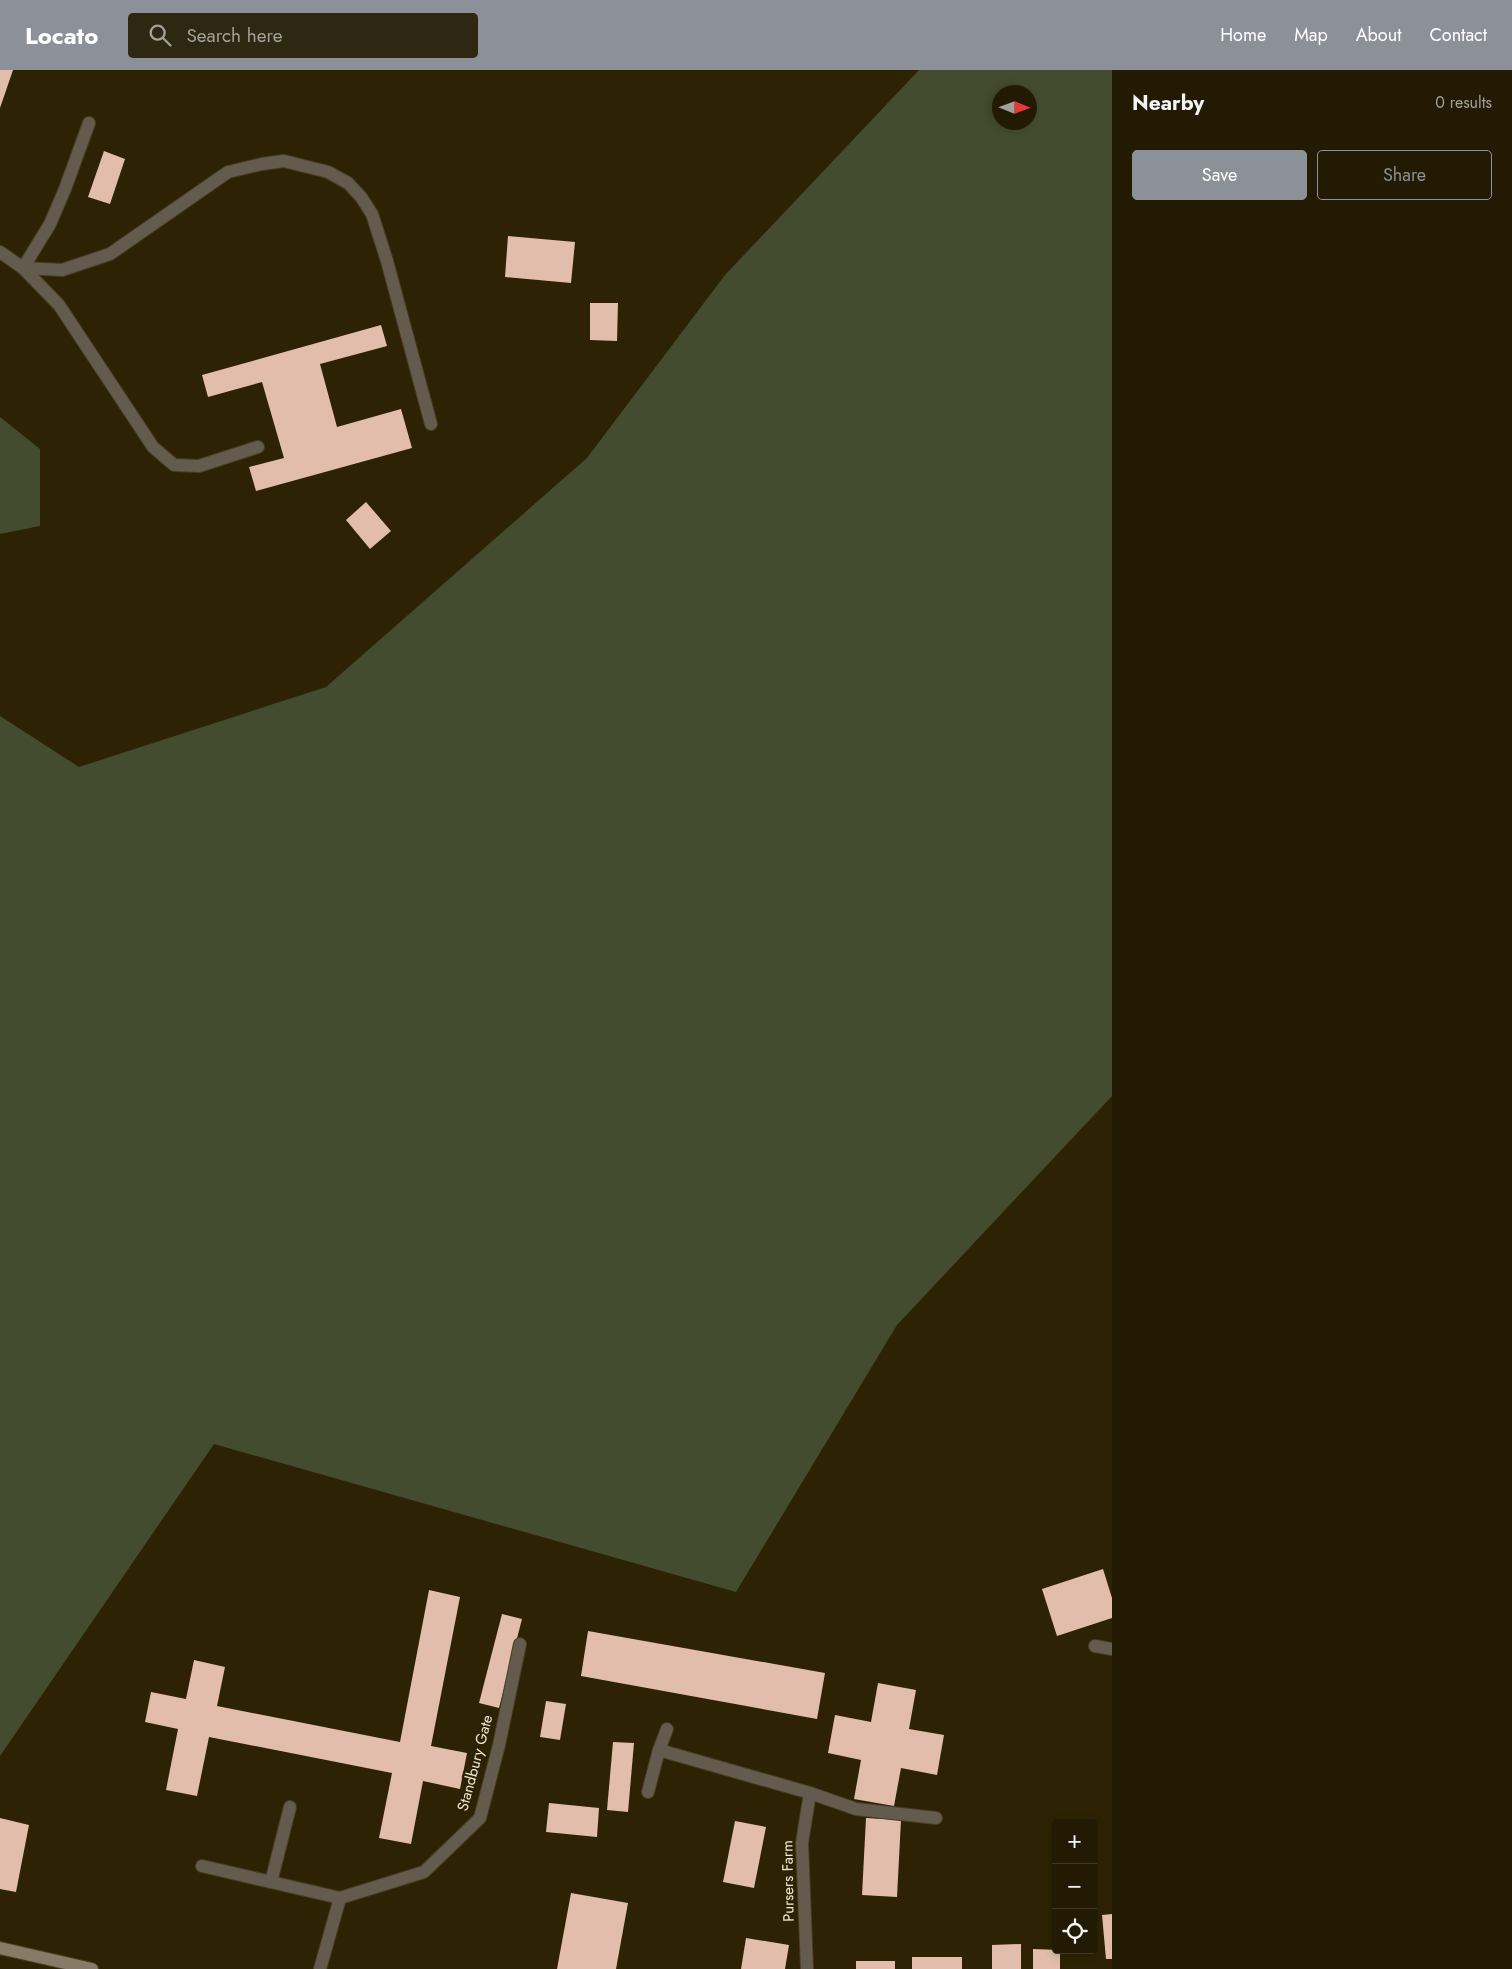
<!DOCTYPE html>
<html lang="en">
<head>
<meta charset="utf-8">
<style>
  :root { --surface:#221a03; --page:#2e2712; --text:#f1f3f6; --muted:#a2a19a; --line:#3f3825; --accent:#8c9099 }
  body { margin:0; font-family:Jost,sans-serif; background:var(--page); color:var(--text) }
  .controls { position:absolute; right:15px; bottom:15px; display:grid; overflow:hidden; border-radius:5px; box-shadow:0 2px 8px #0003 }
  .controls button { width:45px; height:45px; display:grid; place-items:center; padding:0; border:0; border-bottom:1px solid var(--line); background:var(--surface); color:var(--text); font:25px sans-serif }
  .compass { position:absolute; left:992px; top:15px; width:45px; height:45px; border-radius:50%; background:var(--surface); box-shadow:0 2px 8px #0003; rotate:91deg }
  .list { margin:0; padding:0; list-style:none }
  h2 { display:flex; justify-content:space-between; align-items:center; height:65px; margin:0; padding:0 20px; font-size:21px }
  h2 small { font-size:16px; font-weight:400; color:var(--muted) }
  .actions { display:flex; gap:10px; padding:15px 20px }
  .actions a { flex:1; padding:11px 0; border:1px solid var(--accent); border-radius:5px; text-align:center; font-size:18px; color:var(--accent) }
  .actions .main { background:var(--accent); color:#fff }
  .icon { flex:none; width:28px; height:28px; fill:none; stroke:currentColor; stroke-width:2; stroke-linecap:round; stroke-linejoin:round }
  .map { position:relative; flex:none; width:1112px; height:1899px; overflow:hidden }
  header { display:flex; align-items:center; gap:30px; box-sizing:border-box; height:70px; padding:0 25px; background:var(--accent); color:#fff }
  header strong { font-size:24px }
  nav { display:flex; gap:28px; margin-inline-start:auto; font-size:18px }
  .search { width:350px; height:45px; background:var(--page); display:flex; align-items:center; gap:12px; box-sizing:border-box; padding:0 18px; border-radius:5px; color:var(--muted); font-size:19px }
  main { display:flex }
  aside { flex:1; background:var(--surface) }
  .map>svg:first-child { display:block }
  .green { fill:#434c2f; fill-rule:evenodd }
  .building { fill:#e2bdac }
  .lines { fill:none; stroke-linecap:round; stroke-linejoin:round }
  .lane-casing { stroke:#483e21; stroke-width:14 }
  .street-casing { stroke:#483e21; stroke-width:14 }
  .secondary-casing { stroke:#483e21; stroke-width:14 }
  .lane { stroke:#645b4f; stroke-width:12 }
  .street { stroke:#645b4f; stroke-width:12 }
  .secondary { stroke:#877a67; stroke-width:12 }
  .labels { text-anchor:middle; dominant-baseline:central; stroke-width:5; stroke-linejoin:round; paint-order:stroke }
  .street-label { font-size:15px; fill:#ece6d4; stroke:#2d2304 }
</style>
</head>
<body>
<header>
<strong>Locato</strong>
<div class="search"><svg class="icon" aria-label="search" viewBox="0 0 24 24"><circle cx="10" cy="10" r="6"/><path d="M15 15l6 6"/></svg>Search here</div>
<nav><a>Home</a><a>Map</a><a>About</a><a>Contact</a></nav>
</header>
<main>
<div class="map">
<svg width="1112" height="1899" viewBox="0 0 1112 1899">
  <rect width="100%" height="100%" fill="#2d2304"/>
  <g class="green">
    <path d="M919 0H1112V1026L897 1255 736 1522 214 1374 0 1686V646L79 697 326 617 587 388 725 205ZM999 22H1030V52H999Z"/>
    <polygon points="0,347 40,379 40,456 0,464"/>
  </g>
  <g class="building">
    <polygon points="0,0 13,0 0,38"/>
    <polygon points="104,81 125,89 110,134 88,127"/>
    <polygon points="508,166 575,172 571,213 505,207"/>
    <polygon points="590,233 618,233 617,271 590,270"/>
    <polygon points="381,255 387,276 320,294 337,357 401,339 412,378 256,421 249,397 284,388 262,312 208,327 202,305"/>
    <polygon points="366,432 391,461 370,479 346,450"/>
    <polygon points="1103,1499 1112,1528 1112,1548 1057,1566 1042,1519"/>
    <polygon points="429,1520 460,1527 431,1676 467,1683 460,1719 423,1711 411,1774 379,1768 392,1703 209,1667 197,1726 166,1720 178,1659 145,1652 151,1622 186,1629 194,1590 225,1597 217,1636 400,1672"/>
    <polygon points="502,1544 522,1549 499,1638 479,1633"/>
    <polygon points="588,1561 825,1603 817,1649 581,1606"/>
    <polygon points="878,1613 916,1620 909,1659 944,1665 937,1705 901,1698 894,1736 854,1729 861,1690 828,1683 835,1645 871,1652"/>
    <polygon points="546,1631 566,1634 560,1670 540,1667"/>
    <polygon points="613,1672 634,1673 628,1742 607,1740"/>
    <polygon points="549,1733 599,1738 597,1767 546,1762"/>
    <polygon points="0,1748 29,1755 16,1822 0,1819"/>
    <polygon points="866,1748 901,1750 897,1827 862,1825"/>
    <polygon points="735,1751 766,1757 754,1818 723,1812"/>
    <polygon points="571,1823 628,1833 616,1899 557,1899"/>
    <polygon points="1112,1844 1112,1889 1106,1889 1102,1845"/>
    <polygon points="746,1868 789,1875 785,1899 741,1899"/>
    <polygon points="1021,1874 1021,1899 992,1899 992,1875"/>
    <polygon points="1033,1879 1060,1880 1060,1899 1033,1899"/>
    <rect x="912" y="1887" width="50" height="12"/>
    <rect x="856" y="1891" width="39" height="8"/>
  </g>
  <g class="lines">
    <defs>
      <g id="lane">
        <polyline points="23,198 62,200 110,184 228,102 262,94 284,91 328,102 348,113 361,127 372,144 387,191 431,354"/>
        <polyline points="23,198 59,235 153,377 174,395 199,396 258,377"/>
        <polyline points="23,198 50,154 65,119 89,53"/>
        <polyline points="271,1812 290,1737"/>
      </g>
      <g id="street">
        <polyline points="0,182 23,198"/>
        <polyline points="1095,1576 1112,1579"/>
        <polyline points="659,1680 667,1659"/>
        <polyline points="648,1722 659,1680 810,1723 802,1773 807,1899"/>
        <polyline points="810,1723 856,1739 936,1748"/>
        <polyline points="202,1796 340,1828"/>
        <polyline points="320,1899 340,1828 424,1802 480,1748 499,1675 520,1574"/>
      </g>
      <polyline id="secondary" points="0,1878 92,1899"/>
    </defs>
    <use href="#lane" class="lane-casing"/>
    <use href="#street" class="street-casing"/>
    <use href="#secondary" class="secondary-casing"/>
    <use href="#lane" class="lane"/>
    <use href="#street" class="street"/>
    <use href="#secondary" class="secondary"/>
  </g>
  <g class="labels">
    <g class="street-label">
      <text transform="translate(475 1693) rotate(-75)">Standbury Gate</text>
      <text transform="translate(788 1811) rotate(-91)">Pursers Farm</text>
    </g>
  </g>
</svg>
<div class="controls">
<button>+</button>
<button>−</button>
<button><svg class="icon" aria-label="locate" viewBox="0 0 24 24"><circle cx="12" cy="12" r="6"/><path d="M12 2v4M12 18v4M2 12h4M18 12h4"/></svg></button>
</div>
<svg class="compass" viewBox="-18 -18 36 36"><path d="M0-13l5 13h-10z" fill="#e53935"/><path d="M0 13l5-13h-10z" fill="#a2a19a"/></svg>
</div>
<aside>
<h2>Nearby<small>0 results</small></h2>
<ul class="list">
</ul>
<div class="actions"><a class="main">Save</a><a>Share</a></div>
</aside>
</main>
</body>
</html>
